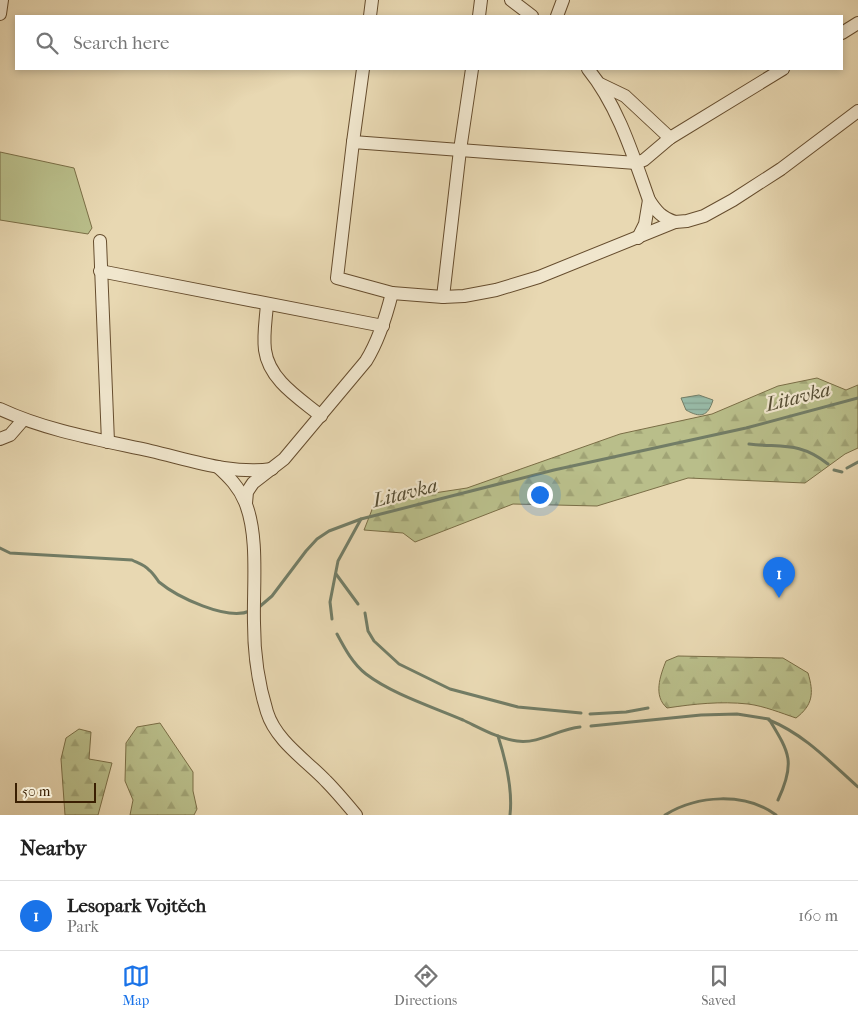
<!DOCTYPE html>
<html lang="en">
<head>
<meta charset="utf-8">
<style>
  :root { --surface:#fff; --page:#f6f6f6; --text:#222; --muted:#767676; --line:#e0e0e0; --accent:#1a73e8 }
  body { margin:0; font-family:"IM FELL French Canon",serif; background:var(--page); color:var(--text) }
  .scale { position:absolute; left:15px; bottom:12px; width:81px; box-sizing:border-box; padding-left:5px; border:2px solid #3a1f02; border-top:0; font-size:14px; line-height:18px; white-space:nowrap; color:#3a1f02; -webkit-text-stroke:4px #f0e6cd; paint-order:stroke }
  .you { position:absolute; left:539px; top:494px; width:18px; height:18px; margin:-12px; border:4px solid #fff; border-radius:50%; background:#1a73e8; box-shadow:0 0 0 8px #1a73e833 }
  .badge { display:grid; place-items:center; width:32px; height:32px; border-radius:50%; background:var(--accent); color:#fff; font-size:16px; font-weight:700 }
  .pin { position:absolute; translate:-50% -41px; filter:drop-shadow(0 1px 2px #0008) }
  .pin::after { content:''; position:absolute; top:26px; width:18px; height:15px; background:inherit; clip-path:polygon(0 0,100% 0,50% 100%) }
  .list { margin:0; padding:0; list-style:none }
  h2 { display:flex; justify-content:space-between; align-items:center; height:65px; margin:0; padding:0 20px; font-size:21px }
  h2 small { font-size:16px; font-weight:400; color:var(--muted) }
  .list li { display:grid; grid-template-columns:32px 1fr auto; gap:15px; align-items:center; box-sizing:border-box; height:70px; padding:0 20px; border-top:1px solid var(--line) }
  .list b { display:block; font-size:19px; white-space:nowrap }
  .list p { margin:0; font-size:16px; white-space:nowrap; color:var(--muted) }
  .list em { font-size:16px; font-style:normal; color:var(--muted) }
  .icon { flex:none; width:28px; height:28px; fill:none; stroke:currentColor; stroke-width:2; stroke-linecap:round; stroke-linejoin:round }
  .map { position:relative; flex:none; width:858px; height:815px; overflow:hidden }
  .search { position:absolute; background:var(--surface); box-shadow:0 2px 8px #0003; left:15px; right:15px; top:15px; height:55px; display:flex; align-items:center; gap:12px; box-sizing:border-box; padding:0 18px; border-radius:0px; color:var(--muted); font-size:19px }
  .sheet { height:135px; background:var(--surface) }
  nav { display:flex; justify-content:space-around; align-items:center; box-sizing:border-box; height:70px; border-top:1px solid var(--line); background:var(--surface); font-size:14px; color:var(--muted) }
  nav a { display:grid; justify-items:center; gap:2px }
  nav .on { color:var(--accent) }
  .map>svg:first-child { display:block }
  .grass { fill:#b9be8a; stroke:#7a6e46 }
  .forest { fill:url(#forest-firs); stroke:#7a6e46 }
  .water { fill:url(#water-rules); stroke:#727d66 }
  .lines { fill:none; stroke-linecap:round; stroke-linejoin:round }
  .stream { stroke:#727d66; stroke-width:3 }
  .minor-casing { stroke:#664d2e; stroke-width:14 }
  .minor { stroke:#f0e6cd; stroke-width:12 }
  .labels { text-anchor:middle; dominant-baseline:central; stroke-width:4.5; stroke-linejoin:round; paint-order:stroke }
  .water-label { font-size:20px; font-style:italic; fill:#564e34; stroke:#f0e6cd }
</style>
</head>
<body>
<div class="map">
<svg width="858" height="815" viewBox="0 0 858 815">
  <defs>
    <pattern id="forest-firs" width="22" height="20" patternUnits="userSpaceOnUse" patternTransform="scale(1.25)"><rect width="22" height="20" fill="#b9be8a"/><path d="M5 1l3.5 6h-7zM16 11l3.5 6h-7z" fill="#a0a375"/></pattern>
    <pattern id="water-rules" width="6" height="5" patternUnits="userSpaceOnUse" patternTransform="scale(1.25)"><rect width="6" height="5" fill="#98bba8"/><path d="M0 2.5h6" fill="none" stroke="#84a08f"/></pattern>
  </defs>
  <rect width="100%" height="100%" fill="#e8d8b2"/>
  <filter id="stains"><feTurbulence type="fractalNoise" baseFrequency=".004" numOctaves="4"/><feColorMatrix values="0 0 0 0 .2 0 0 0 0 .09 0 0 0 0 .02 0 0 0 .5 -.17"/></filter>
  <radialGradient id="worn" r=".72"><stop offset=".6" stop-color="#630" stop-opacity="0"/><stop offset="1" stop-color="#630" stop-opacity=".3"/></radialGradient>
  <polygon class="grass" points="0,152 74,168 92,228 88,234 0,220"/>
  <g class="forest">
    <polygon points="817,378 846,390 858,385 858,448 845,454 805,483 688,478 597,506 513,504 415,542 403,533 364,530 375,502 467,488 620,434 712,414 778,386"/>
    <path d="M678 656 783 658 808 673C814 693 813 705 796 718 781 713 764 706 748 704 720 701 694 704 667 708 653 696 660 676 666 661Z"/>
    <polygon points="160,723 193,772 193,791 197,809 194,815 130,815 133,800 125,781 126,743 137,727"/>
    <polygon points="79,729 91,732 89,759 112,763 98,815 65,815 61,759 66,738"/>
  </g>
  <path class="water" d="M699 395 713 400C708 417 700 418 686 410L681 398Z"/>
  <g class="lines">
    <g class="stream">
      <path d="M749 444C781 448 799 441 828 464"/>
      <polyline points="847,468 858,462"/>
      <polyline points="834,470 842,472"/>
      <path d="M0 548 10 553 132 560C138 563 145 565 149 570 153 573 156 578 159 582 177 597 227 621 250 611"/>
      <polyline points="336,574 358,604"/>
      <polyline points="258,608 272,596 306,551 317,539 329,531 361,519 554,470 746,428 858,398"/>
      <polyline points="365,613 368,631 374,641 399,664 450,689 518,707 581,713"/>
      <polyline points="332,619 330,602 338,561 361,519"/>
      <path d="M337 634C345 649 353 664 366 674 392 694 433 707 463 720 480 728 499 739 517 741 540 744 558 729 580 727"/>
      <polyline points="590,714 626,712 648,708"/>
      <path d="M769 720C804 734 830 762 858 787"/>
      <path d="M591 726 701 715 737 714 769 719C789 752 796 762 778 800"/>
      <path d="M498 736C506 761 513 789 510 815"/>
      <path d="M665 815C697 795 745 792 776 815"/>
    </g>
    <defs>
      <g id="minor">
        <polyline points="511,0 532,16"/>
        <polyline points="0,14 2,0"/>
        <polyline points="370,16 372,0"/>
        <polyline points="479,16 481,0"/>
        <polyline points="557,16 563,0"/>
        <polyline points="842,33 858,23"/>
        <path d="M588 69C618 106 633 155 649 200 656 211 662 218 675 222"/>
        <polyline points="600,84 625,96 670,138"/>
        <polyline points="353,142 363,69"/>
        <polyline points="638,238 645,224 649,200"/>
        <polyline points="100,241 108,442"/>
        <polyline points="100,271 383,326"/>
        <polyline points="392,293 337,278 353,142 636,163 644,160 670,138 783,69"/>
        <polyline points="443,297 460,150 472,69"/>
        <path d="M267 304C266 319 263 335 265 350 269 380 299 398 321 416"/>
        <path d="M0 409C47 431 101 440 151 451 190 460 232 475 272 469"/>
        <polyline points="0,439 10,435 23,420"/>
        <path d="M218 467C229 477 239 487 245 502 259 535 253 587 254 623 254 653 258 683 267 712 276 741 306 760 326 781 336 791 346 803 356 815"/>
        <path d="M246 503 247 492 253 483 284 459 366 361C379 340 386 317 392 293L443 297 464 296 496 290 539 277 675 222 687 221 704 216 733 200 781 169 858 111"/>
      </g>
    </defs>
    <use href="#minor" class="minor-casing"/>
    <use href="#minor" class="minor"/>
  </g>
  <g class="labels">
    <g class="water-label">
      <text transform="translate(798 397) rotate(-14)">Litavka</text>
      <text transform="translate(405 493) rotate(-14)">Litavka</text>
    </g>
  </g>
  <rect width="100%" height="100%" filter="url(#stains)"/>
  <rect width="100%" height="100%" fill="url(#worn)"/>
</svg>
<div class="scale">50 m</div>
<div class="you"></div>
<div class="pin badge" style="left:779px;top:598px">1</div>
<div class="search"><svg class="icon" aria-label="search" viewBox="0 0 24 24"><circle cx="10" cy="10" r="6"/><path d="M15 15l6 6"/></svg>Search here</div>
</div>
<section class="sheet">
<h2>Nearby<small></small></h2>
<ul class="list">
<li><span class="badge">1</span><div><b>Lesopark Vojtěch</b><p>Park</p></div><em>160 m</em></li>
</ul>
</section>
<nav>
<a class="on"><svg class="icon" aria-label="map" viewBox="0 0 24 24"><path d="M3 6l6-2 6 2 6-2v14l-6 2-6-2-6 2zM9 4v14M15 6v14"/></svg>Map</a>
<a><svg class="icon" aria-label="directions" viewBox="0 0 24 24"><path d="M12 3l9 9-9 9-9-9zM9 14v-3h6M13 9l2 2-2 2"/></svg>Directions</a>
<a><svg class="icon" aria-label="saved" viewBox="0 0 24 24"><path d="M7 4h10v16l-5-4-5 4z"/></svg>Saved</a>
</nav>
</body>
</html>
